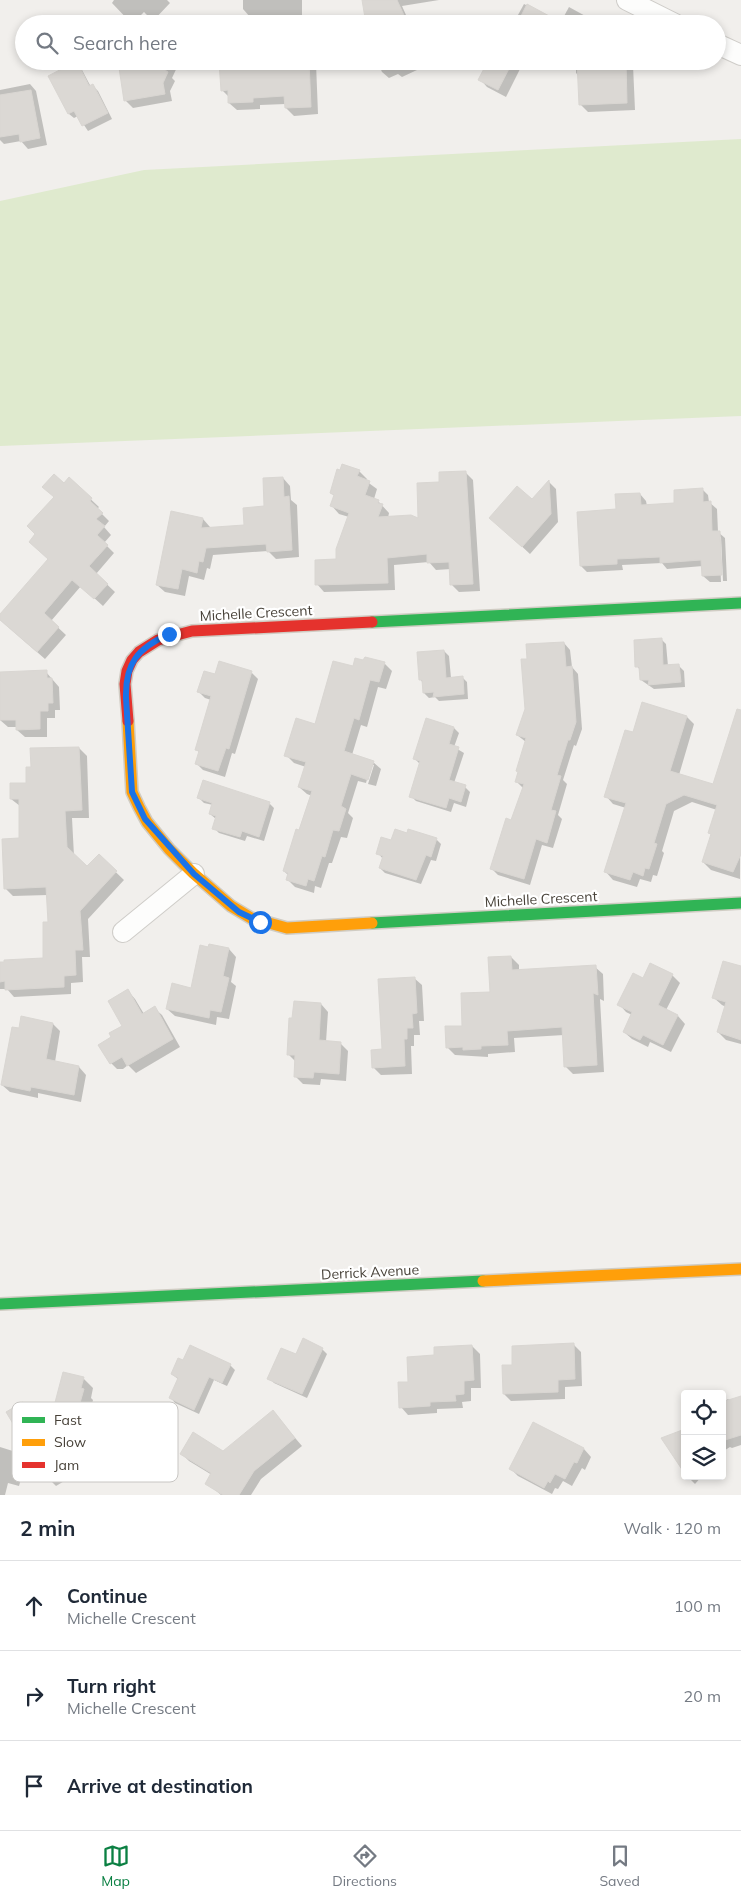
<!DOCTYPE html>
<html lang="en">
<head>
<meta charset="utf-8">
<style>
  :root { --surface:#fff; --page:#f6f6f7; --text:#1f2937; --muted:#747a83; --line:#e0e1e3; --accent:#0b8043 }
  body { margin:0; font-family:Mulish,sans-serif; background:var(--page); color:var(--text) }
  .controls { position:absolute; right:15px; bottom:15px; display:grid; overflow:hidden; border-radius:5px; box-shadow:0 2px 8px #0003 }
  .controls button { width:45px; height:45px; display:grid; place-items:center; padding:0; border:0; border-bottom:1px solid var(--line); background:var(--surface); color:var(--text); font:25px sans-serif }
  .stop { position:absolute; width:15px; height:15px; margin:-11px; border:4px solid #1a73e8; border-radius:50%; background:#fff }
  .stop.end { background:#1a73e8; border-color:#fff; box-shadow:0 1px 5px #0008 }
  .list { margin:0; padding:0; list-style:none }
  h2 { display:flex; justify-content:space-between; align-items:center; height:65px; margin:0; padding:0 20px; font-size:21px }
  h2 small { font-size:16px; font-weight:400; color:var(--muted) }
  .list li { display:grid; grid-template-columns:32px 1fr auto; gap:15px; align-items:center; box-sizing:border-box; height:90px; padding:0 20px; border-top:1px solid var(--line) }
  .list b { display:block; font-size:19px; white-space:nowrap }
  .list p { margin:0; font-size:16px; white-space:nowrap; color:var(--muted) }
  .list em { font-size:16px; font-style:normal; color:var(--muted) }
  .icon { flex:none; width:28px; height:28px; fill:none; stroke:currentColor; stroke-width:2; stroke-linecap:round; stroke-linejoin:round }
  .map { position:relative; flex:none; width:741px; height:1495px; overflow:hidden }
  .search { position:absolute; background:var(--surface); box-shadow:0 2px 8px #0003; left:15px; right:15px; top:15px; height:55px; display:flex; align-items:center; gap:12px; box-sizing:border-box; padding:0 18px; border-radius:28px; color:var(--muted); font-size:19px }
  .sheet { height:335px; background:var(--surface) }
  nav { display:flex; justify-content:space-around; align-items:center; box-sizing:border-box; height:70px; border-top:1px solid var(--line); background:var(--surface); font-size:14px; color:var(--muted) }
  nav a { display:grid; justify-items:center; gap:2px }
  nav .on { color:var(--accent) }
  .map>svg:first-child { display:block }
  .green { fill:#dfeace }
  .shadow { fill:#0003 }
  .building { fill:#dbd8d4; stroke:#d9d6d2 }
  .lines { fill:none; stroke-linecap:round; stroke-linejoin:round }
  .street-casing { stroke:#cfcdc9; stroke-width:22 }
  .fast-casing { stroke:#d0ccc3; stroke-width:14 }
  .slow-casing { stroke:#d0ccc3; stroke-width:14 }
  .jam-casing { stroke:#d0ccc3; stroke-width:14 }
  .street { stroke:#fdfdfc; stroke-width:20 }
  .fast { stroke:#30b455; stroke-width:11 }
  .slow { stroke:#ff9f0a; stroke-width:11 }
  .jam { stroke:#e5322d; stroke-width:11 }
  .route { stroke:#1a73e8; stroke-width:6 }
  .labels { text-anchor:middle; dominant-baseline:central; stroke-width:4.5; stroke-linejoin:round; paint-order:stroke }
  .street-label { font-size:14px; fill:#474138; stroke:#fff }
  .key { fill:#fff; stroke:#c8c6c3; stroke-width:1 }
  .key-label { font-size:14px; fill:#474138 }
</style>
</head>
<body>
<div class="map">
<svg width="741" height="1495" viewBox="0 0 741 1495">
  <rect width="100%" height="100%" fill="#f1efec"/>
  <polygon class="green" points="741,139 741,416 0,446 0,201 144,170"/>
  <g class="shadow">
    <polygon points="114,0 167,0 170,3 153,21 144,12 132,24 112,3"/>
    <polygon points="243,0 302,0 302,16 250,17 243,9"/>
    <polygon points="363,0 439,0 402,6 410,24 368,24"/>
    <polygon points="524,4 545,15 552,24 513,24"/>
    <polygon points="569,7 589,18 595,24 564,24 563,18"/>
    <polygon points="131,61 180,61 172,78 175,81 170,91 172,101 133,108 125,100"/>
    <polygon points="221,61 258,61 258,69 290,67 289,61 314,61 316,63 318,114 294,116 286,108 286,104 260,105 260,109 237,110 229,103 229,97 222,90"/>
    <polygon points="377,61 425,61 416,66 417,70 402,77 398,74 389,78 382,72"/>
    <polygon points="489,61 524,61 506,97 487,87 480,79"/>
    <polygon points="568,61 629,61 633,65 635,110 588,112 580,104 579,76 576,73 576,66 572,66"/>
    <polygon points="76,63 81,68 91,87 93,86 98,91 112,119 88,131 78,116 74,118 69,114 50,76"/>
    <polygon points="30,84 36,91 47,145 28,149 21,141 4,144 0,140 0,90"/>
    <polygon points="359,471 367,479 366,481 377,489 374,499 378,501 389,513 388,518 420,520 440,483 465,472 473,480 480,591 459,592 452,585 451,569 436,570 429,562 394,565 395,590 324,592 317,584 338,560 349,517 339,514 332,506 335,496 331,493"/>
    <polygon points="283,478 290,486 291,500 297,505 299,557 276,559 268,551 213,555 210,569 207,568 204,580 189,576 185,596 165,592 157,585 203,519 210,527 210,529 245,526 266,507"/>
    <polygon points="69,479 99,507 97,509 109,521 104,527 111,535 104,543 114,553 96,574 115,592 103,606 81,586 51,621 66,635 45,659 6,625 0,619 0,615 50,559 37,534 55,497"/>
    <polygon points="549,482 556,489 558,522 530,554 499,525 532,501"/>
    <polygon points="702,489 708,495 709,502 717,509 718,532 725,538 727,581 723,581 721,537 719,537 721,582 710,582 703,576 703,566 667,569 662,563 622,565 623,570 587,572 581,566 618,510 640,494 646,501 647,506 676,504"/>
    <polygon points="661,639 666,644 668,666 679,666 684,671 685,687 654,689 641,680 640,670 637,666"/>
    <polygon points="564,643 570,650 572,667 578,674 582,729 576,746 574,745 563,780 567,784 558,815 562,819 553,848 542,845 530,885 498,875 491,868 512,821 523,788 516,781 526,742 517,735 526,709 528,660"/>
    <polygon points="444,651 449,656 451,678 462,677 467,682 468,699 439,701 435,697 429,698 424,693 423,683 420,679"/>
    <polygon points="384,663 392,671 386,689 378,687 367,727 361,725 352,755 373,762 381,769 376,786 368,784 374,765 371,765 366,783 358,781 348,813 353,818 347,838 341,837 332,863 329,863 321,888 315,886 314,893 295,887 287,879 289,876 284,871 300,831 312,796 307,794 299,787 306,767 294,763 286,755 316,725 353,668"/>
    <polygon points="46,672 59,687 60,710 55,710 55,718 47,718 47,737 25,737 17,730 17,727 8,727 0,720 0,673"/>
    <polygon points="251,672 258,679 235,754 232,753 225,777 203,770 196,763 200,753 196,749 211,700 205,698 199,692 215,676"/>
    <polygon points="687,717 694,724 679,775 713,786 741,725 740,879 711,870 703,862 712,835 717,810 692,802 674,811 662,851 664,853 657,876 653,875 651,882 640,879 637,887 613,880 606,872 626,808 613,804 606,796 634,734"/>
    <polygon points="427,719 454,728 459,733 454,747 464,753 454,783 465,787 470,792 466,807 454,803 451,812 416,801 411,796 420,764 415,759"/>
    <polygon points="79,748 87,756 89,818 72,818 74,856 87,868 99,856 124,880 88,919 90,957 82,957 83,982 71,983 71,994 14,997 7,989 0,989 0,964 45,960 49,923 48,895 13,896 6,889 20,840 20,806 11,799 27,784 32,768"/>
    <polygon points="199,798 269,803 274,808 264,841 247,836 245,841 219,833 214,828 216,819 210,814 213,805 204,803"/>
    <polygon points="436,839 441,844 436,861 431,860 421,884 385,873 380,868 383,859 378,853"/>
    <polygon points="229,949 236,957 231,982 236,986 229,1019 217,1017 216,1025 175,1016 167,1009 192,989"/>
    <polygon points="511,957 519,965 519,971 595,967 603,974 604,1001 600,999 604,1072 573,1074 565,1066 564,1035 514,1038 515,1052 488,1054 488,1057 455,1055 448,1048 491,993"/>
    <polygon points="741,967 741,1044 726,1040 718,1032 726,1007 722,1005 714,998"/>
    <polygon points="672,975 680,983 666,1010 678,1016 685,1024 671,1052 650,1042 648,1047 632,1039 624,1032 632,1015 626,1012 619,1004 643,979"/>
    <polygon points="414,978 422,985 424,1021 419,1021 420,1035 414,1035 414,1046 411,1046 412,1074 381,1075 374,1068"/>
    <polygon points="128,991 135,999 144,1014 154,1008 162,1015 180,1047 136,1073 128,1065 123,1069 117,1069 109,1061 112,1038 124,1026"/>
    <polygon points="321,1004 328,1012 326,1042 340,1043 348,1051 346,1081 321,1079 320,1085 303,1084 295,1076 296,1062 288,1054"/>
    <polygon points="53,1024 60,1031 55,1062 79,1067 86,1075 81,1102 38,1093 38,1098 10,1092 2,1085 20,1029"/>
    <polygon points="574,1345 581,1352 582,1386 565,1387 565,1399 511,1401 504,1394 514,1366"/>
    <polygon points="472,1346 480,1354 481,1388 471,1388 471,1401 462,1402 463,1408 437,1409 437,1413 408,1415 401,1407 409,1383 435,1356"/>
    <polygon points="322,1349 327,1354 307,1398 274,1383 269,1378 296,1356"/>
    <polygon points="230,1365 235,1370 227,1386 214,1380 199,1414 175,1403 171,1398 179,1380 172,1374"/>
    <polygon points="83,1378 93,1388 91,1398 93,1400 87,1424 104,1413 114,1423 129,1449 106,1463 94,1448 74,1444 73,1446 59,1443 49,1433"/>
    <polygon points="741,1397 741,1445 732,1448 730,1447 722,1452 722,1403 728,1399 730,1401"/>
    <polygon points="23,1404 33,1413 71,1477 56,1486 46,1476"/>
    <polygon points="273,1412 302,1446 261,1479 251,1495 221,1495 207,1483 212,1475 189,1461 181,1453 223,1452"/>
    <polygon points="534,1424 584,1449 591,1457 585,1470 582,1468 572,1486 563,1481 558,1489 555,1488 552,1494 518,1476 511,1469"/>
    <polygon points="0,1447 16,1452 26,1462 19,1486 8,1483 5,1495 0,1495"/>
    <polygon points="687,1476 702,1476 695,1484"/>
  </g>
  <g class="building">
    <polygon points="362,0 397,0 408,24 366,24"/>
    <polygon points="527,4 564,24 517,24"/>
    <polygon points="77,61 89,86 93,84 108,113 82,126 74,111 68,114 48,76"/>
    <polygon points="118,61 169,61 165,70 168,72 163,83 165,94 124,101"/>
    <polygon points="219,61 251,61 251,68 288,66 288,61 309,61 311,107 285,108 284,96 253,98 253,102 228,103 228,90 221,91"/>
    <polygon points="488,61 513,61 498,90 478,80"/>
    <polygon points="577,61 626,61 627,103 579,105"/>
    <polygon points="31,90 40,138 20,142 19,134 0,137 0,95"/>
    <polygon points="342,464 360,470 357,476 370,481 365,495 379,500 378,503 383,504 378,517 411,515 418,518 417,483 439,482 439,472 466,471 473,584 450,585 449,562 427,563 427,554 387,558 388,583 315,585 315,560 336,559 336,549 349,513 330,506 334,495 330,493 337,469 340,470"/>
    <polygon points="54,474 64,483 69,477 92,498 90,501 103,513 96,519 105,526 97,535 108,545 89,566 108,584 94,599 72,580 44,613 59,627 37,652 0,620 0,614 48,559 29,542 35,534 27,526 54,497 42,487"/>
    <polygon points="283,477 284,497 289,496 292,550 267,552 266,544 206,548 203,562 199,561 197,573 182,569 178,589 156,585 171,511 203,518 201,528 244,525 243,508 264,506 263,478"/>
    <polygon points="549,480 551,514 522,547 489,518 517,486 532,499"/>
    <polygon points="703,488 703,502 711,501 712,531 720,531 722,575 702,576 701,560 660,563 660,557 617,559 617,564 580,566 577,512 616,509 615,494 640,493 641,505 674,503 674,490"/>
    <polygon points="662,638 663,665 679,664 681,682 648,685 649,680 640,680 639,667 635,667 634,640"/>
    <polygon points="564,642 566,667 572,666 576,722 570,740 568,740 557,775 561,776 551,810 556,811 547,843 536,839 524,879 490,869 506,818 511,820 524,784 515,782 518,772 516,771 526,738 516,735 525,709 521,659 527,659 526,644"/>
    <polygon points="444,650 446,678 463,676 464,694 433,697 434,692 423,693 422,680 419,680 417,652"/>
    <polygon points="365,657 385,662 379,682 370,680 359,720 354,718 344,751 374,761 368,780 351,774 341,806 346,809 339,831 333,830 325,857 322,856 314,881 308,879 306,886 286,880 288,873 283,871 296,829 299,830 312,791 298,787 306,762 284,756 296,718 315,724 333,661 353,666 355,658 363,660"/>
    <polygon points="219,661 252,671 229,749 226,748 218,771 195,764 199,751 195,750 211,696 197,692 204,671 215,674"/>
    <polygon points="47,670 47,678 52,678 53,703 48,703 48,711 40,711 40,729 16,730 16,720 0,720 0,672"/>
    <polygon points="642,702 687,716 670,771 713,784 737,709 741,710 741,854 733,872 702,862 711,834 708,833 717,805 684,795 666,804 654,843 657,844 649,869 645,868 643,876 633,872 630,880 604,872 626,803 604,797 625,730 633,732"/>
    <polygon points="426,718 454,727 449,744 459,747 449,780 466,785 461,802 449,798 446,808 409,797 420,761 413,759"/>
    <polygon points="79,747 82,810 65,811 67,847 87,866 99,854 117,871 80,911 83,950 75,950 76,975 64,976 64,987 5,990 5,981 0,982 0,962 4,962 4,960 43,958 43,922 48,922 46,887 4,889 2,839 19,838 19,799 10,799 10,783 26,783 26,767 31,767 30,748"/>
    <polygon points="203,780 270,802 259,837 242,831 240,837 212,829 216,816 209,814 212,803 197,798"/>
    <polygon points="395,829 407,833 408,829 437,838 431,857 426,855 416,880 379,868 383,856 376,854 381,837 391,840"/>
    <polygon points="209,944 229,948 223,976 229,978 221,1012 210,1010 209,1018 166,1009 172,983 191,988 200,945 208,947"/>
    <polygon points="511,956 512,970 596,965 598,995 593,993 597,1065 564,1067 562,1027 507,1031 508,1045 481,1046 481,1049 463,1050 463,1047 446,1048 445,1026 462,1026 461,993 490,992 488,957"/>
    <polygon points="723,961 741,966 741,1040 717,1032 726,1002 712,998"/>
    <polygon points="650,963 673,974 658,1005 678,1015 663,1045 643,1035 640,1040 623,1032 632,1012 617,1005 633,973 643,978"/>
    <polygon points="415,977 417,1013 412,1014 413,1028 407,1028 407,1039 404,1039 405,1066 372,1068 371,1050 382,1049 378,979"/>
    <polygon points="128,989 142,1014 155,1006 173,1039 127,1066 122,1057 110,1064 98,1045 111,1037 109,1033 122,1026 108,1001"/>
    <polygon points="294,1001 321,1003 319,1040 341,1042 339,1074 314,1072 313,1078 294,1077 295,1055 287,1055 289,1018 292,1018"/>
    <polygon points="21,1016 53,1023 46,1059 79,1066 74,1095 31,1087 30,1091 1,1085 12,1027 19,1028"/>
    <polygon points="303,1338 323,1348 302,1394 267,1379 281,1348 296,1354"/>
    <polygon points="574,1343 575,1379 558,1380 558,1392 503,1394 502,1365 512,1365 512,1346"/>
    <polygon points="190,1345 231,1364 222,1383 209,1377 194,1410 169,1398 178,1378 171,1374 178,1358 183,1360"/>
    <polygon points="472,1345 474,1380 464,1381 464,1394 455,1395 456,1401 430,1402 430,1406 399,1408 398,1382 408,1382 407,1357 434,1355 434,1347"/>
    <polygon points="63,1372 84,1377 81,1388 84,1389 72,1431 104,1412 120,1438 95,1454 87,1440 64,1434 64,1437 47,1433"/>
    <polygon points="741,1396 741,1435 722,1441 722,1402"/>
    <polygon points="23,1402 62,1466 45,1477 6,1412"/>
    <polygon points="273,1410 295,1438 254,1471 239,1495 223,1495 205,1484 211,1473 180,1454 193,1432 223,1451"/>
    <polygon points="533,1422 584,1448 577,1463 574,1462 565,1479 555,1474 550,1483 548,1481 544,1488 509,1469"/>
    <polygon points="685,1429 685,1474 661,1438"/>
  </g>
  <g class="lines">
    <defs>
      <g id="street">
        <polyline points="627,0 675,24"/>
        <polyline points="717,44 741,55"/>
        <polyline points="123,932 194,874"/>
      </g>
      <g id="fast">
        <polyline points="372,622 741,603"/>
        <polyline points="372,923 741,903"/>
        <polyline points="0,1304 483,1281"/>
      </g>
      <g id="slow">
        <polyline points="128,721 132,792 139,807 147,822 169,849 193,873 231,906 251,918 287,928 372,923"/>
        <polyline points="483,1281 741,1269"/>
      </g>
      <polyline id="jam" points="128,721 125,684 127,671 132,660 139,652 158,640 192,631 372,622"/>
    </defs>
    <use href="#street" class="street-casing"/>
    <use href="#fast" class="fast-casing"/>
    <use href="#slow" class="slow-casing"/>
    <use href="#jam" class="jam-casing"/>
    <use href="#street" class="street"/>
    <use href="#fast" class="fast"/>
    <use href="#slow" class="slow"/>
    <use href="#jam" class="jam"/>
  </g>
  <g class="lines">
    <path class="route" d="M169 634C138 648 125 663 126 698L132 792 145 819 194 874 239 912 260 922"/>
  </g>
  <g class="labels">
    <g class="street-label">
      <text transform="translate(256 613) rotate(-3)">Michelle Crescent</text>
      <text transform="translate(541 899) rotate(-3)">Michelle Crescent</text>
      <text transform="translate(370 1272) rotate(-3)">Derrick Avenue</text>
    </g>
  </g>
  <rect x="12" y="1402" width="166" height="80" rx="8" class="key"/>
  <rect x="22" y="1417" width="23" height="6" fill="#30b455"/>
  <rect x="22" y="1439" width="23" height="7" fill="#ff9f0a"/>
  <rect x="22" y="1462" width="23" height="6" fill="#e5322d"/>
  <g class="key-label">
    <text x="54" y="1425">Fast</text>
    <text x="54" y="1447">Slow</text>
    <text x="54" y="1470">Jam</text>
  </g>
</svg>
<div class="controls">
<button><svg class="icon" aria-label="locate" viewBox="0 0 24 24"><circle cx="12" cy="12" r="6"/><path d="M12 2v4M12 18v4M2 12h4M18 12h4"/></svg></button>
<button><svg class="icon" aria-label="layers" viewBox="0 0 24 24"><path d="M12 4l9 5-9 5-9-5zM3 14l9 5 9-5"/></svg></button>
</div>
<div class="stop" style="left:260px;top:922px"></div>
<div class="stop end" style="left:169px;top:634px"></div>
<div class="search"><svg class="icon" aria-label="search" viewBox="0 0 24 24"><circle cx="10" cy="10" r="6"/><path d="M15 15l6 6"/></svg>Search here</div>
</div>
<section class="sheet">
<h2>2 min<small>Walk · 120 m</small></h2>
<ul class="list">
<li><svg class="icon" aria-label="ahead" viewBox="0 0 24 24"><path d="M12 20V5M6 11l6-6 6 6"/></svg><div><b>Continue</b><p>Michelle Crescent</p></div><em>100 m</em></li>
<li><svg class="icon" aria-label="right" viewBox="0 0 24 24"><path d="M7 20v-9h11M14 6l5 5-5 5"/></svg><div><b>Turn right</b><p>Michelle Crescent</p></div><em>20 m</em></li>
<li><svg class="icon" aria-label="arrive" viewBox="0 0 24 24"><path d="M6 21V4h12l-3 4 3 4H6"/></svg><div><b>Arrive at destination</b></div></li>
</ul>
</section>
<nav>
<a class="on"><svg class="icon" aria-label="map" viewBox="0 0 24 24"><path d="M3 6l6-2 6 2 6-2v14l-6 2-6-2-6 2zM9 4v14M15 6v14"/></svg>Map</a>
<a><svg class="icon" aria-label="directions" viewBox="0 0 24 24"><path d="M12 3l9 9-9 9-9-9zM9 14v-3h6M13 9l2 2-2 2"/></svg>Directions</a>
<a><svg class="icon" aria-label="saved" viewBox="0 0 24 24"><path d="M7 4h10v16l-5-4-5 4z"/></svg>Saved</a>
</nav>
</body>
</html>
